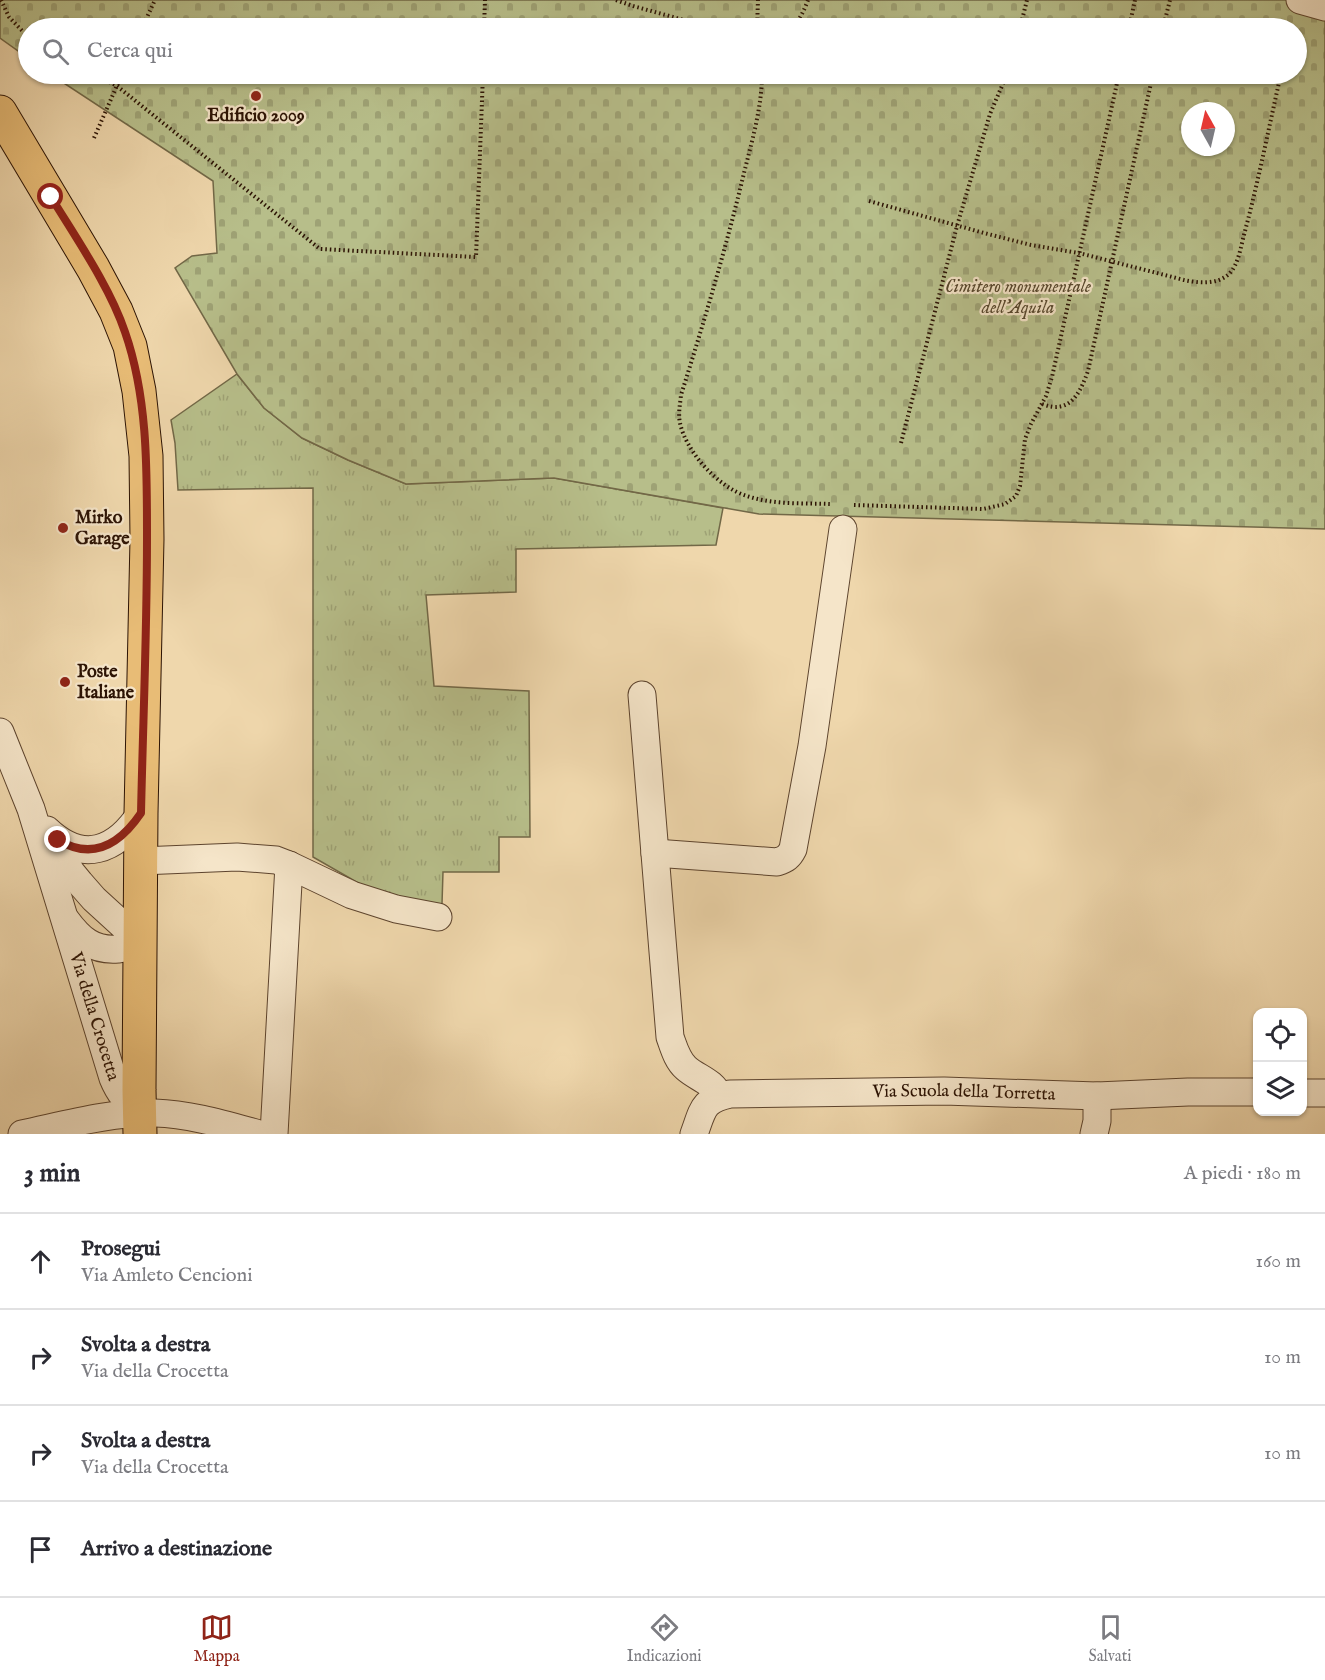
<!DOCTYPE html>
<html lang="it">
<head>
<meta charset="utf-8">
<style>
  :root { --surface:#fff; --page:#f2f2f3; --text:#2b2b33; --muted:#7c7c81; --line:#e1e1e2; --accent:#8f2418 }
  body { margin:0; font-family:"IM FELL English",serif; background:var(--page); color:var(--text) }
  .controls { position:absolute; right:18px; bottom:18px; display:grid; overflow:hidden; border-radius:12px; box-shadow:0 2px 4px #0004 }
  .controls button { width:54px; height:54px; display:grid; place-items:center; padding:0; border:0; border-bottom:2px solid var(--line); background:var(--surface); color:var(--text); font:30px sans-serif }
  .compass { position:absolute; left:1181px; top:102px; width:54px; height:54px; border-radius:50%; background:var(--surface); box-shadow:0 2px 4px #0004; rotate:352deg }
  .stop { position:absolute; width:18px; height:18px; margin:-14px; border:4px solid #8f2418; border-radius:50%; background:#fff }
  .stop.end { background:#8f2418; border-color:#fff; box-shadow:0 2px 6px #0008 }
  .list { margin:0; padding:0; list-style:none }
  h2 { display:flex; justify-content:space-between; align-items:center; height:78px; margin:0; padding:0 24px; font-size:26px }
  h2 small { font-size:20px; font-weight:400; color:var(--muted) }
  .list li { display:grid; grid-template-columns:39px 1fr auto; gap:18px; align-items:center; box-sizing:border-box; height:96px; padding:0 24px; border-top:2px solid var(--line) }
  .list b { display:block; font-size:22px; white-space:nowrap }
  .list p { margin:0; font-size:20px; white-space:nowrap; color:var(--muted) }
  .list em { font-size:20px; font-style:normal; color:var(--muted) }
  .icon { flex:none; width:33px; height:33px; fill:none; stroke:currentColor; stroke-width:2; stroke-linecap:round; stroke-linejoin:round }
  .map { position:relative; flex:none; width:1325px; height:1134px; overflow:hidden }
  .search { position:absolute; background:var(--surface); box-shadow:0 2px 4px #0004; left:18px; right:18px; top:18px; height:66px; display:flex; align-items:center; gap:15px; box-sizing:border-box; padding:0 21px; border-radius:33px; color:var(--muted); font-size:22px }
  .sheet { height:462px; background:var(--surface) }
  nav { display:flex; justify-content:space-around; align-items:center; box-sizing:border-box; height:84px; border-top:2px solid var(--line); background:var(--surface); font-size:16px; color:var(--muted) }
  nav a { display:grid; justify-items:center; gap:3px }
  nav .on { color:var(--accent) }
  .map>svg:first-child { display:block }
  .grass { fill:url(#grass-tufts); stroke:#726847; stroke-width:1.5 }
  .cemetery { fill:url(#cemetery-stones); stroke:#726847; stroke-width:1.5; fill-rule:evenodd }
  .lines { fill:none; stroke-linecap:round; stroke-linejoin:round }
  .minor-casing { stroke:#5d442e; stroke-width:29 }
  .major-casing { stroke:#2c1304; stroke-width:35 }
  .path { stroke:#2c1304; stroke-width:4; stroke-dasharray:1.5 3; stroke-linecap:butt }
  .minor { stroke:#f5e5c9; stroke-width:27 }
  .major { stroke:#e8bc76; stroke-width:33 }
  .route { stroke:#8f2418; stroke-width:8 }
  .poi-dot { fill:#8f2418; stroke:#f5e5c9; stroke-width:2 }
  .labels { text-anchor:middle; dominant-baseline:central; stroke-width:4.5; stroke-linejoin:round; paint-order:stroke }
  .poi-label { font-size:18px; font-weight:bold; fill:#2c1304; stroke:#f5e5c9; text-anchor:start }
  .park-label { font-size:18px; font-style:italic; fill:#56462c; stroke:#f5e5c9 }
  .street-label { font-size:18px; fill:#2c1304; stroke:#f5e5c9 }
</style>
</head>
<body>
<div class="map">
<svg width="1325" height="1134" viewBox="0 0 1325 1134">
  <defs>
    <pattern id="grass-tufts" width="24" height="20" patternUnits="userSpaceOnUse" patternTransform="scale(1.5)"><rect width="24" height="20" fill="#b7be8a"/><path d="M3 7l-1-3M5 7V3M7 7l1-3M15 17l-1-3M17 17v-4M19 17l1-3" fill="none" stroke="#9ea275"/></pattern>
    <pattern id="cemetery-stones" width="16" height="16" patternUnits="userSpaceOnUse" patternTransform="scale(1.5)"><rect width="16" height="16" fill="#b7be8a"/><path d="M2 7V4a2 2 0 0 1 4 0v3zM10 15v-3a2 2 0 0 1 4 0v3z" fill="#9ea275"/></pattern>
  </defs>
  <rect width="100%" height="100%" fill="#efd7ac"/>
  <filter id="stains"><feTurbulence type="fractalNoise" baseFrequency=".00333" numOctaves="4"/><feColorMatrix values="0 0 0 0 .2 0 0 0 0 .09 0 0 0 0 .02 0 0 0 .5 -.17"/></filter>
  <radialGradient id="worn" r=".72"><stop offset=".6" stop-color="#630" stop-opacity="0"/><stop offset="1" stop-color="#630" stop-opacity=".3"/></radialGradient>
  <polygon class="grass" points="237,374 264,408 302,438 348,460 406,484 554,478 723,508 716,545 516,549 516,592 426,595 434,686 529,691 530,837 499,837 499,872 443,872 442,904 413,903 367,888 313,857 313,488 178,490 175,443 171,420"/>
  <path class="cemetery" d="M0 0H1325V529L759 514 554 478 406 484 348 460 302 438 264 408 237 374 175 268 192 256 217 253 213 181 50 74H1296V28H28V58L0 38ZM1190 111H1226V147H1190Z"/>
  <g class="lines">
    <defs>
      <g id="minor">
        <polyline points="1300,0 1325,7"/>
        <path d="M642 695 670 1037C674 1048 677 1060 686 1068 697 1078 713 1081 719 1096"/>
        <path id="s1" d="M0 732 31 809 113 1078C119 1093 127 1103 140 1113"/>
        <path d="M47 830C83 864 116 851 141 813"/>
        <path d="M48 835 71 872 80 883 94 899 140 941C134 946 126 948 118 949 93 951 80 939 66 920"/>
        <path d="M655 853 777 862C786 859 789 857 793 849L812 746 843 529"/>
        <polyline points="141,861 237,857 276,860 289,865 352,895 396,909 438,917"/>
        <polyline points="1302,1093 1325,1093"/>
        <path d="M22 1134C65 1125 110 1112 155 1113 190 1114 226 1125 259 1134"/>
        <polyline points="274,1134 289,865"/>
        <path id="s2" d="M694 1134C703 1110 702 1100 730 1094L944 1091 1097 1096 1188 1092H1258"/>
        <polyline points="1094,1134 1097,1121 1097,1096"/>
      </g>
      <polyline id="major" points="0,112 93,268 116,311 130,346 139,391 146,456 147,539 141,813 139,1090 140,1134"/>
    </defs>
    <use href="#minor" class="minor-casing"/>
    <use href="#major" class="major-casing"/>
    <g class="path">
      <polyline points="1,0 9,17 28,37"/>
      <polyline points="616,0 633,6 713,28"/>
      <polyline points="142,28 155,0"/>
      <polyline points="484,28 485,0"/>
      <polyline points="757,28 758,0"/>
      <path d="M791 28C799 21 804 11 808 0"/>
      <polyline points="1020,28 1027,0"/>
      <polyline points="1129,28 1135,0"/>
      <polyline points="1163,28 1170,0"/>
      <polyline points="93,74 117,86 320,249 476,257 483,74"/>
      <path d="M762 74C762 107 752 141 744 173 726 248 704 322 681 395 680 405 678 414 680 423 686 452 719 488 747 496 774 505 804 503 831 504"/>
      <polyline points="94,138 122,74"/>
      <path d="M869 201 984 233 1031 245 1079 253 1184 280C1198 283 1217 285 1229 274 1239 264 1241 245 1245 231 1259 179 1269 126 1281 74"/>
      <path d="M1042 404C1070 415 1080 393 1088 371L1153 74"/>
      <polyline points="901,443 957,226 990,114 1007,74"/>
      <polyline points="854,505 983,509 1005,504 1016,496 1020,486 1025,439 1031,424 1046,396 1052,377 1119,74"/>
    </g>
    <use href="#minor" class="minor"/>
    <use href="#major" class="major"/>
  </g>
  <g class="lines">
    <path class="route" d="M51 197C76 238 110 287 125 332 148 398 147 471 147 540 147 631 143 722 141 813 120 844 93 861 58 840"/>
  </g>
  <g class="poi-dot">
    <circle cx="256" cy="96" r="6"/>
    <circle cx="63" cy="528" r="6"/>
    <circle cx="65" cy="682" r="6"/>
  </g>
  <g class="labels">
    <g class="poi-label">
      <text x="256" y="116" text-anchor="middle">Edificio 2009</text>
      <text x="75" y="518">Mirko<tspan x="75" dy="21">Garage</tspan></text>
      <text x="77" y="672">Poste<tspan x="77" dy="21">Italiane</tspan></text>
    </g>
    <g class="park-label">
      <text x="1018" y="287">Cimitero monumentale<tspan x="1018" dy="21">dell'Aquila</tspan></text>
    </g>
    <g class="street-label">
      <text stroke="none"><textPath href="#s1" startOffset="300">Via della Crocetta</textPath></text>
      <text stroke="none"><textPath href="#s2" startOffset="292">Via Scuola della Torretta</textPath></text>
    </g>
  </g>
  <rect width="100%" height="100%" filter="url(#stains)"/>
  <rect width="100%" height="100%" fill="url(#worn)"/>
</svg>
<div class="controls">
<button><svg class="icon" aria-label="locate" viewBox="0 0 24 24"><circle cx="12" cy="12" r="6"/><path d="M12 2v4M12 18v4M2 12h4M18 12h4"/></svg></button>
<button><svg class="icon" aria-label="layers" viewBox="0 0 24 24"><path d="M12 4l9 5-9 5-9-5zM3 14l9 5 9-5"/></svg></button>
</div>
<svg class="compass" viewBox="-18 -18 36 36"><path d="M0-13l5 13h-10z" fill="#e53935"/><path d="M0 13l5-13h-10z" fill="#7c7c81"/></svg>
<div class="stop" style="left:51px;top:197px"></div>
<div class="stop end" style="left:58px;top:840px"></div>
<div class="search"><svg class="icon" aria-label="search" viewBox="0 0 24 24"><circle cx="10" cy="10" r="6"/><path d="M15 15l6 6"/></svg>Cerca qui</div>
</div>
<section class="sheet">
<h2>3 min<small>A piedi · 180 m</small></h2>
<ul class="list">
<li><svg class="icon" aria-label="ahead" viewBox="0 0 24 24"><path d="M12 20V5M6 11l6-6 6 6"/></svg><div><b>Prosegui</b><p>Via Amleto Cencioni</p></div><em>160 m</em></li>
<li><svg class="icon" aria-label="right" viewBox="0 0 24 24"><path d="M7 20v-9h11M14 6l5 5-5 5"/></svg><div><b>Svolta a destra</b><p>Via della Crocetta</p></div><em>10 m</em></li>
<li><svg class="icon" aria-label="right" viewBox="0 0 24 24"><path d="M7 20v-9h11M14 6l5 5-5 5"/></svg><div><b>Svolta a destra</b><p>Via della Crocetta</p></div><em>10 m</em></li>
<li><svg class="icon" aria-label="arrive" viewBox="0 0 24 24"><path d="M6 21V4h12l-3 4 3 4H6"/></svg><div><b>Arrivo a destinazione</b></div></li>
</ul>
</section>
<nav>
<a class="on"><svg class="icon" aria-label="map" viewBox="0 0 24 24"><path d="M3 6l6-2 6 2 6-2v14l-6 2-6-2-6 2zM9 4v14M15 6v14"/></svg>Mappa</a>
<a><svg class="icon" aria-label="directions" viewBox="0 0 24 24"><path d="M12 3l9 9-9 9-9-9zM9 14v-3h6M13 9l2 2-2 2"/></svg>Indicazioni</a>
<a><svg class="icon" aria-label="saved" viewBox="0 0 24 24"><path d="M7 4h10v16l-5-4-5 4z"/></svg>Salvati</a>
</nav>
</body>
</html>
